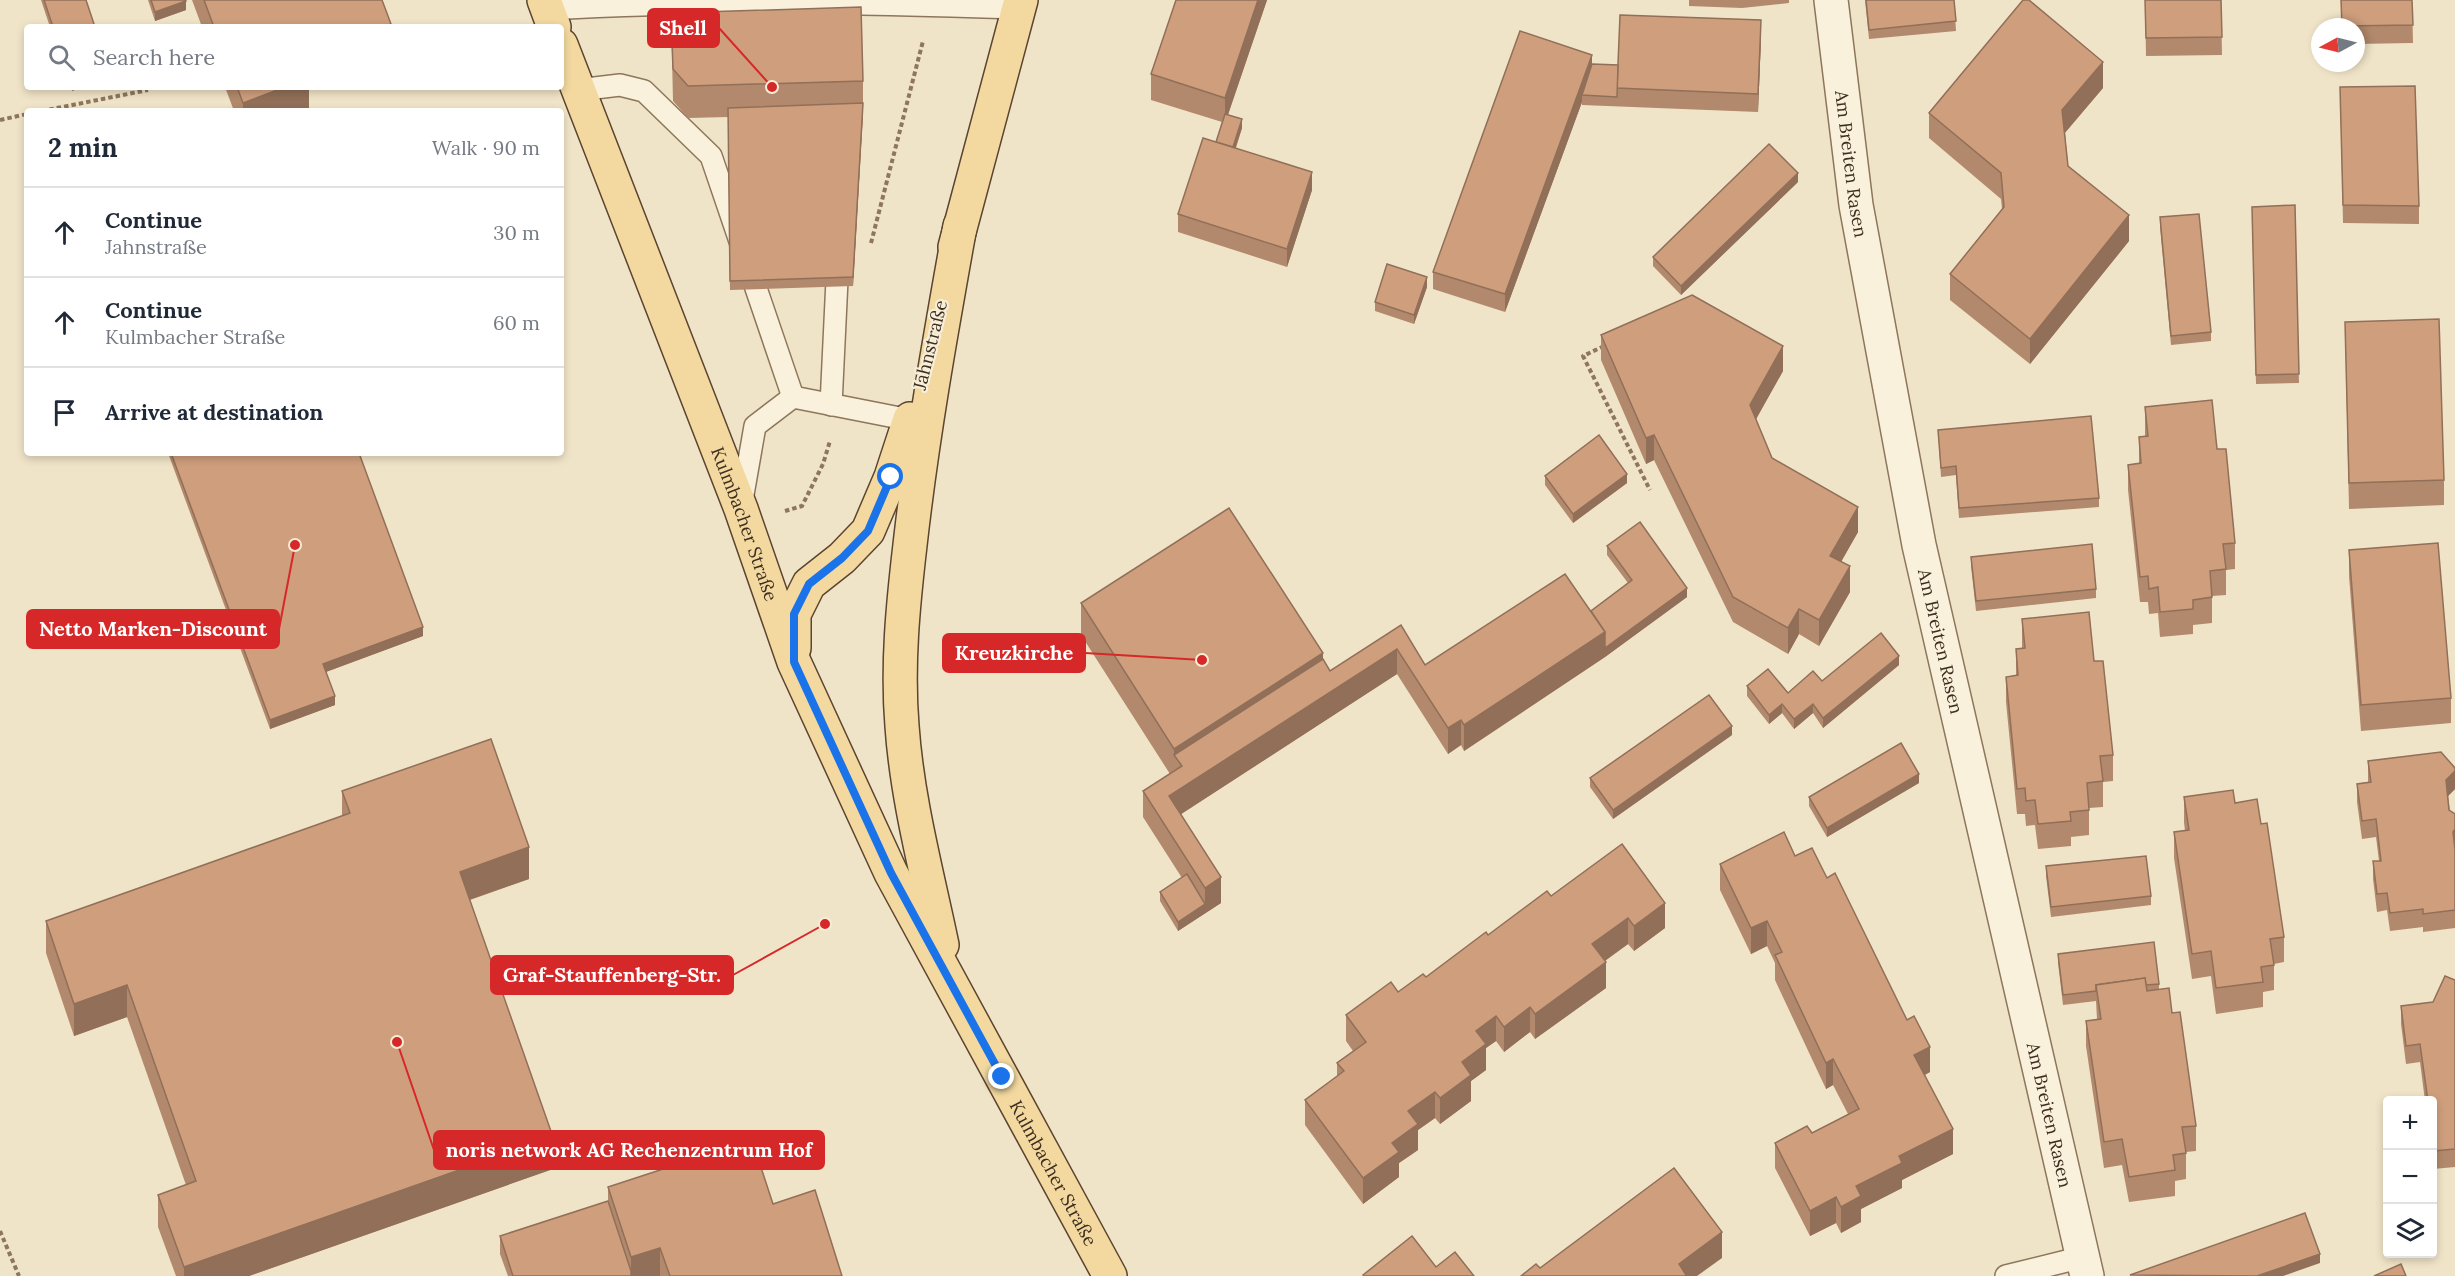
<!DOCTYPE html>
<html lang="en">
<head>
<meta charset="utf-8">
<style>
  :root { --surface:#fff; --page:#f6f6f7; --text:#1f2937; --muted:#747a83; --line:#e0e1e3 }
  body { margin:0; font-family:Lora,serif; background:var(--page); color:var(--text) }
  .controls { position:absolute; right:18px; bottom:18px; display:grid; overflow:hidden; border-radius:6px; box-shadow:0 3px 9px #0003 }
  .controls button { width:54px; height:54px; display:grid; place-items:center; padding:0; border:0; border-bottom:2px solid var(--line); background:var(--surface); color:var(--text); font:30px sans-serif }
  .compass { position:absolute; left:2311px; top:18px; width:54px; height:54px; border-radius:50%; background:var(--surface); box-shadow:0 3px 9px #0003; rotate:263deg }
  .stop { position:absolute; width:18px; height:18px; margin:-14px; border:4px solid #1a73e8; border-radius:50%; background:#fff }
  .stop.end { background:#1a73e8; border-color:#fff; box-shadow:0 2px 6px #0008 }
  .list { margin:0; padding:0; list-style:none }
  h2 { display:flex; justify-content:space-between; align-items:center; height:78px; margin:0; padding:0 24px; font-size:26px }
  h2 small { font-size:20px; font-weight:400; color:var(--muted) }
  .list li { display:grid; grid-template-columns:39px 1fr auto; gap:18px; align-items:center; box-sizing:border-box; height:90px; padding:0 24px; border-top:2px solid var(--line) }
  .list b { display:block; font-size:22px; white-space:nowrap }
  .list p { margin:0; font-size:20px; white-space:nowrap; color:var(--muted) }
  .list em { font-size:20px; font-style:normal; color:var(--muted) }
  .icon { flex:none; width:33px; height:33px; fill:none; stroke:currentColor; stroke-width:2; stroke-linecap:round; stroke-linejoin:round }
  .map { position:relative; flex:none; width:2455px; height:1276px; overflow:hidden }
  .search { position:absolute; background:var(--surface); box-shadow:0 3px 9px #0003; left:24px; top:24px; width:540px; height:66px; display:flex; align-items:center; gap:15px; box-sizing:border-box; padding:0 21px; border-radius:6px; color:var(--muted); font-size:22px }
  .panel { position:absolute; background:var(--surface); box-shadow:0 3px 9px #0003; left:24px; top:108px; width:540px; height:348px; border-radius:6px }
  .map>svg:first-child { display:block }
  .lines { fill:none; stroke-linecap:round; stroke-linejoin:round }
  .lane-casing { stroke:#8d765c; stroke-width:24 }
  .street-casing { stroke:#8d765c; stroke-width:36 }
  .primary-casing { stroke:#5b4430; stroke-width:36 }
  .path { stroke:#8d765c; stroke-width:4; stroke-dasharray:4.5 3; stroke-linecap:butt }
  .lane { stroke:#faf1dc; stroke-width:21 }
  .street { stroke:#faf1dc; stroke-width:33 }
  .primary { stroke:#f3d9a0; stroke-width:33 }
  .wall { fill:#b2896c }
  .shaded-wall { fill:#916f58 }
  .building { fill:#cf9f7d; stroke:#916f58; stroke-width:1.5 }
  .route { stroke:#1a73e8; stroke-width:8 }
  .labels { text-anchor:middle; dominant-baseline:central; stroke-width:4.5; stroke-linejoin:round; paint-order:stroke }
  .street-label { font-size:18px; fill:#3d2e20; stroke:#f7eed8 }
  .leader { fill:none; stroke:#d62828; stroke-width:2 }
  .callout-dot { fill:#d62828; stroke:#f7eed8; stroke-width:2 }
  .callout { fill:#d62828; stroke:#d62828; stroke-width:2 }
  .callout-label { font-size:20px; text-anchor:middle; font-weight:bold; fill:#fff }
</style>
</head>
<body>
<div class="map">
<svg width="2455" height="1276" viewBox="0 0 2455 1276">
  <rect width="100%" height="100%" fill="#f0e4c8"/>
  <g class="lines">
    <defs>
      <g id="lane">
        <path d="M547 9C704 0 862 3 1018 8"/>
        <polyline points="578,90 620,85 644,91 711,156 793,397"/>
        <polyline points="831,405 838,259"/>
        <polyline points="741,506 755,426 793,397 910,420"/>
        <polyline points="2006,1276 2083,1257"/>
      </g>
      <g id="street">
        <path id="s1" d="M1831 0 1856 205 1919 545 2087 1276"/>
      </g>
      <g id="primary">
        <polyline points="544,0 554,27"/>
        <path id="s2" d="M561 45 741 509 794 662 891 873 1110 1276"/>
        <polyline points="955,247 1021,0"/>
        <polyline points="794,648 794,614 809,584 842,558 868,531 891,477 910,419"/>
        <path d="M942 945C927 873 907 799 902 726 897 665 903 605 910 545 922 438 941 332 960 226"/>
      </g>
    </defs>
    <use href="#lane" class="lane-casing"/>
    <use href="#street" class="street-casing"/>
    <use href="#primary" class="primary-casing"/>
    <g class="path">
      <polyline points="42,111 148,90"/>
      <polyline points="0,120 27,114"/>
      <polyline points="871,243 923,41"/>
      <polyline points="1604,346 1583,356 1650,490"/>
      <polyline points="785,511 802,506 823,464 830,441"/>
      <polyline points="0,1231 19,1276"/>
    </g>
    <use href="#lane" class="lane"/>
    <use href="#street" class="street"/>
    <use href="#primary" class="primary"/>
  </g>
  <g class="wall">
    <polygon points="41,0 86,0 95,27 50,27"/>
    <polygon points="148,0 185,0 186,10 155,21"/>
    <polygon points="192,0 382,0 391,27 202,27"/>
    <polygon points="1176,0 1267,0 1228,115 1242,128 1236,148 1312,190 1287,267 1178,232 1178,214 1216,142 1222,122 1151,100 1151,74"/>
    <polygon points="1689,0 1789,0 1789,3 1742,8 1689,6"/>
    <polygon points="1865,0 1954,0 1956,31 1869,39"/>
    <polygon points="2145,0 2221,0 2222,55 2146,56"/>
    <polygon points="2341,0 2412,0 2413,43 2356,44 2356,27 2342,27"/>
    <polygon points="671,13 863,81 863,113 853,286 730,290 728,117 688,118 673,101"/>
    <polygon points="1761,38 1758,112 1582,105 1582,102 1505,312 1433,289 1433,272 1592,64 1618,65"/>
    <polygon points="225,87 309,87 309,110 305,111 234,111"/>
    <polygon points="2340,87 2419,206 2419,224 2343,223"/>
    <polygon points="2103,88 2065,133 2068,166 2129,241 2030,364 1950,300 1950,274 2002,209 2001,199 1929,138 1929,113"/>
    <polygon points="1798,182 1681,295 1653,266 1653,257"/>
    <polygon points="2295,205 2299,383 2256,384 2252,207"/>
    <polygon points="2160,217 2211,332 2211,341 2171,345 2160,227"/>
    <polygon points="1427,287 1414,324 1375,311 1375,302"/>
    <polygon points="2345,322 2444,480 2444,505 2349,509"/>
    <polygon points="1601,335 1783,371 1756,419 1772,458 1858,532 1841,562 1850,592 1819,646 1799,634 1788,654 1733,622 1654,460 1646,464 1601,360"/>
    <polygon points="2145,407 2217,449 2235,543 2235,569 2226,570 2226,595 2212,596 2212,623 2193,625 2193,634 2160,637 2158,613 2149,614 2148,602 2140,602 2128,490 2128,465 2139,463 2139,437 2145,437"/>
    <polygon points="1938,430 2099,498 2099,507 1959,518 1956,475 1941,477"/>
    <polygon points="168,453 359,453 423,636 326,672 335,705 270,729"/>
    <polygon points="1545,476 1627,483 1573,523 1545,485"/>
    <polygon points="1607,546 1687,597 1605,657 1464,751 1461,745 1448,754 1397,674 1181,814 1221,903 1178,931 1160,901 1160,892 1182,878 1143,817 1143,791 1170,774 1081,635 1081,603 1323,659 1330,671 1401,625 1425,665 1591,611 1628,583 1607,555"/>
    <polygon points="2349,550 2451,698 2451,723 2361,731 2349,576"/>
    <polygon points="1971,557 2096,589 2096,598 1976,611 1971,566"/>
    <polygon points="2022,619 2094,661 2113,755 2113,781 2103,782 2103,807 2089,808 2089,835 2071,837 2071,846 2038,849 2035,825 2026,826 2025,814 2017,814 2006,702 2006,677 2016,675 2016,649 2022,649"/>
    <polygon points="1899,665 1823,728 1813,713 1794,729 1782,713 1769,724 1747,696 1747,686 1788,693 1822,681"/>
    <polygon points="1732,735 1613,819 1590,787 1590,778"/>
    <polygon points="2368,761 2455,768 2455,789 2448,796 2455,850 2455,928 2423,932 2423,927 2390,931 2387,910 2377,912 2373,879 2373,861 2379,861 2376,837 2362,839 2357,802 2357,784 2368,782"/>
    <polygon points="1919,783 1827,837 1809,806 1809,797"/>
    <polygon points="342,791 529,879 470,900 553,1169 249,1276 176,1276 158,1227 158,1195 186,1185 127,1017 74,1036 46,953 46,921 342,816"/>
    <polygon points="2184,797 2235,803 2261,824 2284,937 2284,962 2274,964 2274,990 2263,992 2263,1007 2216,1014 2211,976 2192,979 2174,858 2174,832 2185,831 2184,822"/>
    <polygon points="1795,856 1827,878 1930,1072 1925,1075 1953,1154 1902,1180 1902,1188 1861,1209 1861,1222 1841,1233 1836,1223 1810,1236 1775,1168 1775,1143 1812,1133 1848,1114 1833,1085 1826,1089 1775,980 1775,963 1767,946 1751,954 1720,890 1720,864"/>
    <polygon points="2046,866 2151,896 2151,905 2051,917 2046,876"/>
    <polygon points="1551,896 1665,928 1634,951 1628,944 1605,961 1606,988 1535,1039 1530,1032 1504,1052 1496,1041 1486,1048 1486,1070 1471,1081 1471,1101 1440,1124 1435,1118 1418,1130 1418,1150 1399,1163 1399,1177 1363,1204 1305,1125 1305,1100 1337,1076 1337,1063 1353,1051 1346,1041 1346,1015 1398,992 1426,977 1488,935"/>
    <polygon points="2058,954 2159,984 2159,989 2172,1013 2196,1126 2196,1151 2186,1152 2186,1179 2175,1181 2175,1196 2129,1202 2122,1165 2104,1168 2086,1046 2086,1021 2097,1019 2096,1001 2063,1005 2058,963"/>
    <polygon points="2455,980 2455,1167 2433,1169 2433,1101 2425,1101 2420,1062 2406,1064 2401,1024 2401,1006 2433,1002"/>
    <polygon points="608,1187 773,1204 842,1276 508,1276 500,1254 500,1236 608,1201"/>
  </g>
  <g class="shaded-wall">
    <polygon points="1258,0 1267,0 1225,123 1225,98"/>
    <polygon points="186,1 186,10 155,21 155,12"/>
    <polygon points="1761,20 1761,38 1758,112 1758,94"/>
    <polygon points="1592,55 1592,73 1582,95 1582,102 1505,312 1505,294"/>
    <polygon points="2103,62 2103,88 2062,136 2062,110"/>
    <polygon points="72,87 83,87 72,91"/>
    <polygon points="285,87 309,87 309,110 305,111 243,111 243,103"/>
    <polygon points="863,103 863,113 853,286 853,277"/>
    <polygon points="1242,119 1242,128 1230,164 1230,155"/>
    <polygon points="1312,172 1312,190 1287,267 1287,249"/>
    <polygon points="1798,173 1798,182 1681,295 1681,286"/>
    <polygon points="2129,215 2129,241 2030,364 2030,339"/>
    <polygon points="1427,277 1427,287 1414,324 1414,315"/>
    <polygon points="1783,346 1783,371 1750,430 1750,405"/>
    <polygon points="1654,435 1654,460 1646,464 1646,438"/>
    <polygon points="1627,474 1627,483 1573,523 1573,514"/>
    <polygon points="1858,507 1858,532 1830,581 1830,556"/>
    <polygon points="1850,566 1850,592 1819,646 1819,620"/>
    <polygon points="1687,588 1687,597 1605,657 1605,648"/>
    <polygon points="1799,609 1799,634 1788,654 1788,628"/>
    <polygon points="423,627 423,636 323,673 323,664"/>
    <polygon points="1605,632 1605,657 1464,751 1464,725"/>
    <polygon points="1397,649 1397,674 1169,822 1169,796"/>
    <polygon points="1323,653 1323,684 1182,766 1174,755 1174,749"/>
    <polygon points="1899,656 1899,665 1823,728 1823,718"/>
    <polygon points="335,696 335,705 270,729 270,720"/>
    <polygon points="1782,704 1782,713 1769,724 1769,715"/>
    <polygon points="1813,704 1813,713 1794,729 1794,719"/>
    <polygon points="1461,720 1461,745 1448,754 1448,728"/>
    <polygon points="1732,726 1732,735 1613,819 1613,810"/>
    <polygon points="2455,771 2455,789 2446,798 2446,780"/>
    <polygon points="1919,774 1919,783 1827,837 1827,828"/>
    <polygon points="2455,829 2455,847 2453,832"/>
    <polygon points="529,847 529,879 460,903 460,872"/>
    <polygon points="1221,877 1221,903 1178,931 1178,922 1205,904 1205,888"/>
    <polygon points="1665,903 1665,928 1634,951 1634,926"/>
    <polygon points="1628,918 1628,944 1592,970 1592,944"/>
    <polygon points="1767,921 1767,946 1751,954 1751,928"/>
    <polygon points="1606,962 1606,988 1535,1039 1535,1014"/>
    <polygon points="127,985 127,1017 74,1036 74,1004"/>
    <polygon points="1530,1007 1530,1032 1504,1052 1504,1027"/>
    <polygon points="1496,1016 1496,1041 1486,1048 1486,1070 1471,1081 1471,1101 1440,1124 1440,1098 1476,1031"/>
    <polygon points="1930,1047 1930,1072 1914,1080 1914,1055"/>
    <polygon points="1833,1059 1833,1085 1826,1089 1826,1063"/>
    <polygon points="1435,1092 1435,1118 1418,1130 1418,1150 1399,1163 1399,1177 1363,1204 1363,1178 1408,1111"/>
    <polygon points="1953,1129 1953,1154 1902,1180 1902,1188 1861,1209 1861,1222 1841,1233 1841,1207 1856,1186 1899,1156"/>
    <polygon points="553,1137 553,1169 249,1276 184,1276 184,1267"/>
    <polygon points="1836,1197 1836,1223 1810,1236 1810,1211"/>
    <polygon points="1722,1232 1722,1258 1697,1276 1679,1276 1679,1264"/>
    <polygon points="660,1248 660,1276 631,1276 631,1257"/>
    <polygon points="2320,1254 2320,1263 2283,1276 2257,1276"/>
  </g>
  <g class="building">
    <polygon points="44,0 86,0 95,27 53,27"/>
    <polygon points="151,0 185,0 186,1 155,12"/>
    <polygon points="204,0 382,0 391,24 383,27 214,27"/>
    <polygon points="1176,0 1258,0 1225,98 1151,74"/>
    <polygon points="1866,0 1954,0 1956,21 1869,30"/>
    <polygon points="2023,0 2029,0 2103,62 2062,110 2068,166 2129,215 2030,339 1950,274 2004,207 2001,173 1929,113"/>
    <polygon points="2145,0 2221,0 2222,37 2146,38"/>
    <polygon points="2341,0 2412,0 2413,25 2342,26"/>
    <polygon points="861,7 863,81 688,86 673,69 671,13"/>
    <polygon points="1620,15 1761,20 1758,94 1617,88"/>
    <polygon points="1520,31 1592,55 1505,294 1433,272"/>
    <polygon points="1592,64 1618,65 1617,97 1582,95"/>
    <polygon points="2415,86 2419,206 2343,205 2340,87"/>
    <polygon points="237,87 285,87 243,103"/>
    <polygon points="863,103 853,277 730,281 728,108"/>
    <polygon points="1225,114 1242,119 1233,147 1216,142"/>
    <polygon points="1203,138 1312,172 1287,249 1178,214"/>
    <polygon points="1769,144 1798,173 1681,286 1653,257"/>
    <polygon points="2295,205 2299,374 2256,375 2252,207"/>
    <polygon points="2199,214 2211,332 2171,336 2160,217"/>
    <polygon points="1387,264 1427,277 1414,315 1375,302"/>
    <polygon points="1692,295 1783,346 1750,405 1772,458 1858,507 1830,556 1850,566 1819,620 1799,609 1788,628 1733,597 1654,435 1646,438 1601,335"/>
    <polygon points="2439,319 2444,480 2349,483 2345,322"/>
    <polygon points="2212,400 2217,449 2226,449 2235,543 2223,544 2226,569 2210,571 2212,597 2193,600 2193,609 2160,612 2158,587 2149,589 2148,576 2140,577 2128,465 2141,463 2139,437 2148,436 2145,407"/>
    <polygon points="2091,416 2099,498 1959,508 1956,466 1941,468 1938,430"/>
    <polygon points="1599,435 1627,474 1573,514 1545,476"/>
    <polygon points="171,453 359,453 423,627 323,664 335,696 270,720"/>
    <polygon points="1229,508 1323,653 1174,749 1081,603"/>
    <polygon points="1640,522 1687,588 1605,648 1605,632 1591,611 1632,580 1607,546"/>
    <polygon points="2438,543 2451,698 2361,705 2349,550"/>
    <polygon points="2092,544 2096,589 1976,601 1971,557"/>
    <polygon points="1565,574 1605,632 1464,725 1461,720 1448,728 1397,649 1169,796 1221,877 1205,888 1143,791 1182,766 1174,755 1323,659 1330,671 1401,625 1425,665"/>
    <polygon points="2089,612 2094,661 2103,661 2113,755 2100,756 2103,781 2087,783 2089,810 2070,812 2071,821 2038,824 2035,800 2026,801 2025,788 2017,789 2006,677 2018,675 2016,649 2025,648 2022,619"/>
    <polygon points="1881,633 1899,656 1823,718 1813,704 1794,719 1782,704 1769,715 1747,686 1768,669 1788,693 1813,671 1822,681"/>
    <polygon points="1709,695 1732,726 1613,810 1590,778"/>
    <polygon points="491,739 529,847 460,872 553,1137 184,1267 158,1195 196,1181 127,985 74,1004 46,921 350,813 342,791"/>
    <polygon points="1901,743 1919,774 1827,828 1809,797"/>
    <polygon points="2441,752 2455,768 2455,771 2446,780 2449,810 2455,814 2455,829 2453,832 2455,850 2455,910 2423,914 2423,909 2390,913 2387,893 2377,894 2373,861 2381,861 2376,819 2362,821 2357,784 2371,782 2368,761"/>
    <polygon points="2233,790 2235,803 2257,799 2261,824 2267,823 2284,937 2270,939 2274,965 2261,967 2263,982 2216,988 2211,951 2192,954 2174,832 2189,830 2184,797"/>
    <polygon points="1784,832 1795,856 1812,848 1827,878 1835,873 1907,1020 1914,1016 1930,1047 1914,1055 1953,1129 1899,1156 1902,1163 1856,1186 1861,1196 1841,1207 1836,1197 1810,1211 1775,1143 1807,1126 1812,1133 1859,1109 1833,1059 1826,1063 1775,955 1782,952 1767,921 1751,928 1720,864"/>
    <polygon points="1622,844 1665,903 1634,926 1628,918 1592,944 1606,962 1535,1014 1530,1007 1504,1027 1496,1016 1476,1031 1486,1044 1462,1062 1471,1075 1440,1098 1435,1092 1408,1111 1418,1124 1392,1143 1399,1152 1363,1178 1305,1100 1344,1071 1337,1063 1366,1042 1346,1015 1391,982 1398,992 1423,974 1426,977 1486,932 1488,935 1547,891 1551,896"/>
    <polygon points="2146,856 2151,896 2051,907 2046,866"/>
    <polygon points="1187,874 1205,904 1178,922 1160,892"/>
    <polygon points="2154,942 2159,984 2146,985 2145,978 2096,985 2096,991 2063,995 2058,954"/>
    <polygon points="2445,976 2455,980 2455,1149 2433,1151 2433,1101 2428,1101 2420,1044 2406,1046 2401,1006 2433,1002"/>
    <polygon points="2145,978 2147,991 2169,988 2172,1013 2180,1012 2196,1126 2182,1127 2186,1153 2173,1155 2175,1170 2129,1177 2122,1139 2104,1142 2086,1021 2101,1019 2096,985"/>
    <polygon points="752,1140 773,1204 815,1190 842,1276 670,1276 660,1248 631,1257 608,1187"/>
    <polygon points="1674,1168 1722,1232 1679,1264 1686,1275 1685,1276 1521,1276 1536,1264 1540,1268"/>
    <polygon points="608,1201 631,1271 631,1276 513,1276 500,1236"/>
    <polygon points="2305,1213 2320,1254 2257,1276 2130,1275"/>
    <polygon points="1412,1236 1436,1267 1455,1252 1474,1276 1364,1276 1363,1275"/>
    <polygon points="2401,1264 2406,1276 2374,1276"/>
  </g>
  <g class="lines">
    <polyline class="route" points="891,477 868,531 842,558 809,584 794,614 794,662 891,873 1002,1077"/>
  </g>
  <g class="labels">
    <g class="street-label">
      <text stroke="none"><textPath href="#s1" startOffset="165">Am Breiten Rasen</textPath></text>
      <text transform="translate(930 345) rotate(-76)">Jahnstraße</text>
      <text stroke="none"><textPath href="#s2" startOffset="513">Kulmbacher Straße</textPath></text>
      <text stroke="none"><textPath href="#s1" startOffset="651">Am Breiten Rasen</textPath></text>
      <text stroke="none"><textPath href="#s1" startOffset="1137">Am Breiten Rasen</textPath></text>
      <text stroke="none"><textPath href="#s2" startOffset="1233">Kulmbacher Straße</textPath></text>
    </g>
  </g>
  <path class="leader" d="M772 87L719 28M295 545L279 629M1202 660L1085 653M825 924L733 975M397 1042L434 1150"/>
  <g class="callout-dot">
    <circle cx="772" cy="87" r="6"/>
    <circle cx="295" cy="545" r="6"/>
    <circle cx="1202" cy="660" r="6"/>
    <circle cx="825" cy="924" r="6"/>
    <circle cx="397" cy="1042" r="6"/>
  </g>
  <g class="callout">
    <rect x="648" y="9" width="71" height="38" rx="6"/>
    <rect x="27" y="610" width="252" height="38" rx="6"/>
    <rect x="943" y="634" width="142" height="38" rx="6"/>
    <rect x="491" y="956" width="242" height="38" rx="6"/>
    <rect x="434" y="1131" width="390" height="38" rx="6"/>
  </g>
  <g class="callout-label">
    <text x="683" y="35">Shell</text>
    <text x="153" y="636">Netto Marken-Discount</text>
    <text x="1014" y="660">Kreuzkirche</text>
    <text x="612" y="982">Graf-Stauffenberg-Str.</text>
    <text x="629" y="1157">noris network AG Rechenzentrum Hof</text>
  </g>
</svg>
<div class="controls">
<button>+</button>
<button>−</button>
<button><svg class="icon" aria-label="layers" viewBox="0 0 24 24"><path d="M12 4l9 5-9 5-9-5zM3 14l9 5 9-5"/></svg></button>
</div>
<svg class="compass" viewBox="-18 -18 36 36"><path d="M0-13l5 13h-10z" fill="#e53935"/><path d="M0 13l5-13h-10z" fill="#747a83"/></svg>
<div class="stop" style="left:891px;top:477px"></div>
<div class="stop end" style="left:1002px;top:1077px"></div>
<div class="search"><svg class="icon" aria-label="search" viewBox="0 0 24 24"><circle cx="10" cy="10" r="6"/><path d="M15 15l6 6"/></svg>Search here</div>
<section class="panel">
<h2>2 min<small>Walk · 90 m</small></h2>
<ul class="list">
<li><svg class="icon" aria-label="ahead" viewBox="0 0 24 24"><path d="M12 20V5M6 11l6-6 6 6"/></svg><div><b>Continue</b><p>Jahnstraße</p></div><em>30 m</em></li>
<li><svg class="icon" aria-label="ahead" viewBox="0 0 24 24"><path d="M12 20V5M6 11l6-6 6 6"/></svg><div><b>Continue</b><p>Kulmbacher Straße</p></div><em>60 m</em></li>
<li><svg class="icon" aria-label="arrive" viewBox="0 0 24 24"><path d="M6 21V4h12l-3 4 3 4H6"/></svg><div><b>Arrive at destination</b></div></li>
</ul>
</section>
</div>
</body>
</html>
